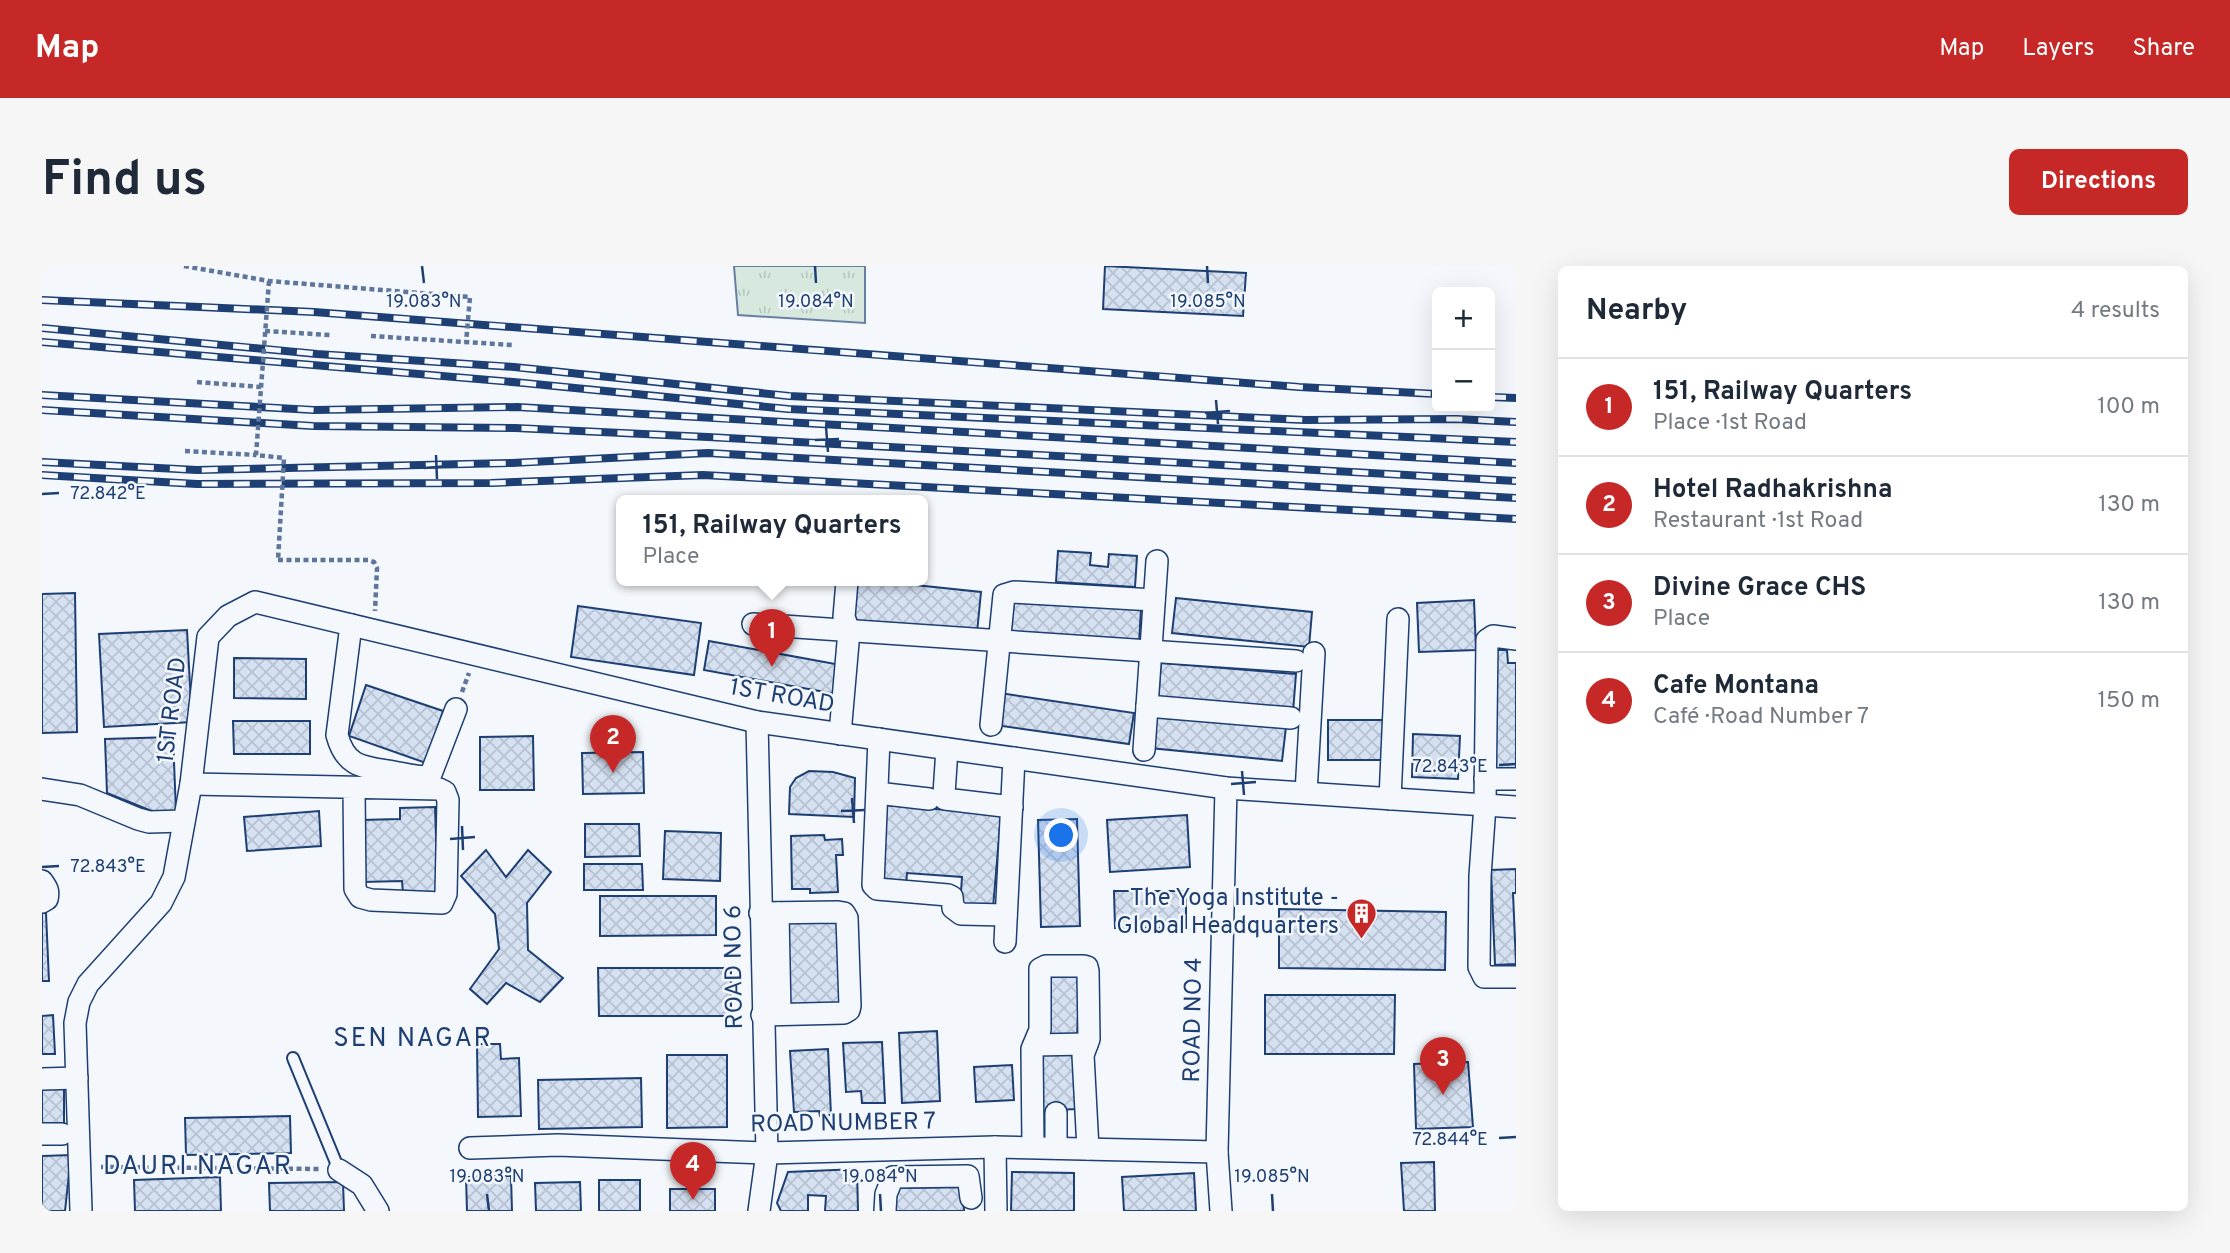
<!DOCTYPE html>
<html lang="en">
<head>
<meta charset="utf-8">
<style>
  :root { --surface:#fff; --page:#f6f6f7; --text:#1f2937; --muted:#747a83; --line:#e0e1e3; --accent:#c62828 }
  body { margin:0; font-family:Overpass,sans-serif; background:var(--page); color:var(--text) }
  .controls { position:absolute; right:21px; top:21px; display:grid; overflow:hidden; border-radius:10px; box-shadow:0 7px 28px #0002 }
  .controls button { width:63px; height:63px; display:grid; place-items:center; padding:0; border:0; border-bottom:2px solid var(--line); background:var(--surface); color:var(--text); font:35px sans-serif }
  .you { position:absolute; left:1020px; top:570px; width:24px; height:24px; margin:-18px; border:5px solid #fff; border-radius:50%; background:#1a73e8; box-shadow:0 0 0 10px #1a73e833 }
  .badge { display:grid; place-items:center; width:46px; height:46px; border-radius:50%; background:var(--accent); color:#fff; font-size:23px; font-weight:700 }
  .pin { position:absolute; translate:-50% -58px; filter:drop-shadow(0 2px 4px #0008) }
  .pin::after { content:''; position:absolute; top:37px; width:24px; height:21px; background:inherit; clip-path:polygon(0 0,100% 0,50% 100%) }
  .popup { position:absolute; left:574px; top:229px; width:312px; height:91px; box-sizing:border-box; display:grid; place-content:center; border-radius:10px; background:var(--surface); filter:drop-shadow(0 2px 5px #0005); font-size:23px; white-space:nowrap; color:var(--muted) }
  .popup b { font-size:26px; color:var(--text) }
  .popup::after { content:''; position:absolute; left:50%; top:100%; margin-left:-14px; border:14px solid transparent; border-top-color:var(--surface) }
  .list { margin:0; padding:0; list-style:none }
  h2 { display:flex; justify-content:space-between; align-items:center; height:91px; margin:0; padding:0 28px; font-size:30px }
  h2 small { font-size:23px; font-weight:400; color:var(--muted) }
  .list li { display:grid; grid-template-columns:46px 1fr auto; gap:21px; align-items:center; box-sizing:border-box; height:98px; padding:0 28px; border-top:2px solid var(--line) }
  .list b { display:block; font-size:26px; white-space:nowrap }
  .list p { margin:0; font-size:23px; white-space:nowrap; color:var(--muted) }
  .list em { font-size:23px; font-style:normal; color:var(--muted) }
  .map { position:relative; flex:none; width:1474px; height:945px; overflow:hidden; border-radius:10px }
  header { display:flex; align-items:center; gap:42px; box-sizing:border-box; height:98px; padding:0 35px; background:var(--accent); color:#fff }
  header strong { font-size:33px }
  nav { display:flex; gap:38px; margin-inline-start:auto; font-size:24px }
  .intro { display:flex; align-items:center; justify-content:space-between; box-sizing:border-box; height:168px; padding:0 42px }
  h1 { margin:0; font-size:49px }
  .button { padding:18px 32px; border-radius:10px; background:var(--accent); color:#fff; font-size:24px; font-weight:700 }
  main { display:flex; gap:42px; padding:0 42px }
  aside { flex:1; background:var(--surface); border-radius:10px; box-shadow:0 7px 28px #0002 }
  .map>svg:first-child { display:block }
  .park { fill:url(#park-tufts); stroke:#687fa3; stroke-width:2 }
  .building { fill:url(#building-cross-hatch); stroke:#1d3f73; stroke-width:2 }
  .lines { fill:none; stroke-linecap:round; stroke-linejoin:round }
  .lane-casing { stroke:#1d3f73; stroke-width:14 }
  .street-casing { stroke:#1d3f73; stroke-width:24 }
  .path { stroke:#5e769c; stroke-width:4.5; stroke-dasharray:5 3.5; stroke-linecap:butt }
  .lane { stroke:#f4f7fb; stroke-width:10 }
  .street { stroke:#f4f7fb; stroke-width:21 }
  .rail-casing { stroke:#1d3f73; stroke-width:8 }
  .rail { stroke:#f4f7fb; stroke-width:5; stroke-dasharray:16; stroke-linecap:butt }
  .path-bridge { stroke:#5e769c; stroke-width:4.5; stroke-dasharray:5 3.5; stroke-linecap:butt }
  .ticks { fill:none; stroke:#1d3f73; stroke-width:2.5 }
  .labels { text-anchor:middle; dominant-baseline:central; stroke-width:5; stroke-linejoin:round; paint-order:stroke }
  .street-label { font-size:24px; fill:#1d3f73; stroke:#f4f7fb }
  .poi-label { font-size:24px; fill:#1d3f73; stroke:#f4f7fb; text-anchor:end }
  .neighbourhood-label { font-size:26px; letter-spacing:2px; fill:#1d3f73; stroke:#f4f7fb }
  .ticks-label { font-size:18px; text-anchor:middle; fill:#1d3f73; stroke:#f4f7fb; stroke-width:5; stroke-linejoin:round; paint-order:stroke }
</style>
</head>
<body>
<header>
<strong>Map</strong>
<nav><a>Map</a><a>Layers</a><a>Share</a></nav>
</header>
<div class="intro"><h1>Find us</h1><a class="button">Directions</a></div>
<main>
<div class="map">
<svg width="1474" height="945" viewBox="0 0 1474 945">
  <defs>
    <pattern id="park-tufts" width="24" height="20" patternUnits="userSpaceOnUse" patternTransform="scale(1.75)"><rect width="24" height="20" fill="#d7e8df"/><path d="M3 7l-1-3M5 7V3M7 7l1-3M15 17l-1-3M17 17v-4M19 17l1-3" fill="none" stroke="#b8c8c3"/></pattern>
    <pattern id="building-cross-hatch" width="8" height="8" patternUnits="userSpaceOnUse" patternTransform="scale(1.75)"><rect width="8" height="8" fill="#d5e0f0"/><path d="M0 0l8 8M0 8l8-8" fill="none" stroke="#b6c1d1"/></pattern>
  </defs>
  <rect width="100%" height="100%" fill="#f4f7fb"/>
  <polygon class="park" points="692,0 823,0 823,57 696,49"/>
  <g class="building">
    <polygon points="1063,0 1204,7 1201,50 1061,43"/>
    <polygon points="1016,285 1049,287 1048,299 1066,301 1067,288 1095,290 1093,321 1014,316"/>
    <polygon points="810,315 835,315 939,326 935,367 806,354"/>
    <polygon points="33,327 35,466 0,467 0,328"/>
    <polygon points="1134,332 1270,346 1267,381 1130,367"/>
    <polygon points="1432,334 1434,384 1377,386 1375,337"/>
    <polygon points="966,336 1099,342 1097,378 965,371"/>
    <polygon points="536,340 659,357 652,409 529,391"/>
    <polygon points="145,364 150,456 62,461 57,368"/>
    <polygon points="667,375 799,399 794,428 662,404"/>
    <polygon points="1449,384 1465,384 1466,397 1474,397 1474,511 1450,511"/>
    <polygon points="192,392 264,393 264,433 192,432"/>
    <polygon points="1119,397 1254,408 1251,446 1116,435"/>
    <polygon points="324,419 401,445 384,497 307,470"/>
    <polygon points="958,427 1092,447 1087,478 953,459"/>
    <polygon points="1111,448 1244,461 1240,495 1108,482"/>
    <polygon points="1286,454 1342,454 1341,494 1286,494"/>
    <polygon points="191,455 268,455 268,488 192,488"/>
    <polygon points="1371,468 1418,470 1416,513 1370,511"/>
    <polygon points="491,470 492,524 438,524 438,471"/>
    <polygon points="131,471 134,546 112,546 65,527 63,473"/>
    <polygon points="601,486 602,527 541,528 540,487"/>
    <polygon points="767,505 791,506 813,512 812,551 747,548 748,521 754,512"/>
    <polygon points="842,539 959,548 951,642 918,640 920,611 865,607 864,620 836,617"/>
    <polygon points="393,541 396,632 361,627 360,615 321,616 319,554 358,553 358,542"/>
    <polygon points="277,545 279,580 205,585 202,551"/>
    <polygon points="1145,549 1148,601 1068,606 1065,554"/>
    <polygon points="1035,553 1038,660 999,661 996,554"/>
    <polygon points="543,558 597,558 598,590 543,591"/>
    <polygon points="623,565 679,567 678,615 621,613"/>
    <polygon points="782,569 783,574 800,573 801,589 794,589 796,626 768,627 768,623 750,623 749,570"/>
    <polygon points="444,584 464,611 486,584 509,606 485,637 486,684 521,712 498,736 464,717 445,738 428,723 457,683 453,648 419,610"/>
    <polygon points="542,598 600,598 601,624 542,624"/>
    <polygon points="1474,603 1474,627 1471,627 1474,698 1453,699 1449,604"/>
    <polygon points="1072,625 1144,625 1144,662 1073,662"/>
    <polygon points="558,630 674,630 674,669 558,670"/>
    <polygon points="1237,643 1404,646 1403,704 1237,702"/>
    <polygon points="0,647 4,647 7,715 0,715"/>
    <polygon points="740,654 799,654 801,744 743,744"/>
    <polygon points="556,702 689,702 689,750 557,750"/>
    <polygon points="1038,708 1035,771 1004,770 1005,709"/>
    <polygon points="1223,729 1353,729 1352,788 1223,788"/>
    <polygon points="11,749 13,788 0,788 0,750"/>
    <polygon points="895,765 898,835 860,837 857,767"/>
    <polygon points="840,776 843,837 820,837 819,825 804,826 801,777"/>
    <polygon points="435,778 458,778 459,793 477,792 479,850 436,851"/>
    <polygon points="786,783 789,849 778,850 777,845 752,846 748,785"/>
    <polygon points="1032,787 1034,843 994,845 991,788"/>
    <polygon points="625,789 685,789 685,861 625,862"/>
    <polygon points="1426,796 1431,861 1374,863 1372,798"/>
    <polygon points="970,799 972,834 934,836 932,801"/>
    <polygon points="599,812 600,861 497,863 496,814"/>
    <rect x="0" y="821" width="22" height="37"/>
    <polygon points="248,850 249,887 144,889 143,852"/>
    <polygon points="29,889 23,945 0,945 0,890"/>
    <polygon points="1392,896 1393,945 1362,945 1359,897"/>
    <polygon points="815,903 816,945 783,945 784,930 766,929 766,945 739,945 735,937 746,906"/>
    <polygon points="970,906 1032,907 1032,945 969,945"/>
    <polygon points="1152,907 1154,945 1082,945 1080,911"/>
    <polygon points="469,910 470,945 425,945 424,911"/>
    <polygon points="178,911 179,945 93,945 92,914"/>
    <rect x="557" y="914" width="41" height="31"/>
    <polygon points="301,916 302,945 228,945 227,917"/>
    <polygon points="538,916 539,945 494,945 493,917"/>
    <polygon points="921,921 922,945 850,945 849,922"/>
    <rect x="628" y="923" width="45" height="22"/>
  </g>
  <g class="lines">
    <defs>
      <polyline id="lane" points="251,792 297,904"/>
      <g id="street">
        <polyline points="711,358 1254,395"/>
        <path d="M309 359 295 469C304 502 321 501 352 506 363 508 374 511 386 511L389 508 414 443"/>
        <polyline points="1474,373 1451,370 1445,374 1443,539 1438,610 1437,701 1442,711 1474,711"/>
        <polyline points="1105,440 1249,452"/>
        <polyline points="715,456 725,887 717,945"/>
        <polyline points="949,459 962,329 972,326 1112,334"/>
        <polyline points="798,468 807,365 802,351 805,315"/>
        <polyline points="837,473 831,619 835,623 906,629 910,631 911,642 919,648 964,649"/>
        <polyline points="905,483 902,528 903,533 970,541"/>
        <polyline points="1102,484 1115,295"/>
        <polyline points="1443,513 1474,513"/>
        <polyline points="149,518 397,523 403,526 406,534 404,628 400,637 329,634 318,631 313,623 312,522"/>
        <polyline points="0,523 38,529 96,553 107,556 142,555"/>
        <polyline points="835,527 887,533"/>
        <polyline points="1264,527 1272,387"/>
        <polyline points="1348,533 1356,353"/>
        <path d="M0 615C5 622 7 625 5 633L0 636"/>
        <polyline points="718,647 796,646 802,647 805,652 808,740 807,744 802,747 720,749"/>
        <polyline points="736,647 738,748"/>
        <polyline points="963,676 972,492"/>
        <polyline points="992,779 1045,778"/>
        <polyline points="0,813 35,812"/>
        <polyline points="0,868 20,868"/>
        <polyline points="953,881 954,945"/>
        <polyline points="991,881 990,783 998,764 998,703 1004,700 1041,700 1045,701 1046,705 1047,773 1041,789 1046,883"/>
        <polyline points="428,882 516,879 725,887 953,881 1175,886"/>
        <polyline points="1014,882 1014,847"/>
        <polyline points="297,904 320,919 336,945"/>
        <polyline points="39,945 33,757 37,736 46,718 119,637 132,611 149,518 166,371 186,350 213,336 715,456 1184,522 1474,541"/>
        <polyline points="843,945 844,928 851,911 926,910 929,932"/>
        <polyline points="1179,945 1175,886 1184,522"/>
      </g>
    </defs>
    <use href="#lane" class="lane-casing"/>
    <use href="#street" class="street-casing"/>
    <g class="path">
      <polyline points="223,65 288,69"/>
      <polyline points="329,70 470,79"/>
      <polyline points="155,116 219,121"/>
      <polyline points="143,185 214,189"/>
      <polyline points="236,294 326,294 332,296 335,302 333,345"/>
      <polyline points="420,426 427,407"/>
      <polyline points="59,901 278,903"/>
    </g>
    <use href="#lane" class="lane"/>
    <use href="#street" class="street"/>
    <defs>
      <g id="rail">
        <polyline points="0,34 272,46 1257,121 1395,128"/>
        <polyline points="0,62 275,88 472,101 747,130 1263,154 1414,153 1474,156"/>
        <polyline points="0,76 482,117 746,143 1474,176"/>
        <polyline points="0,129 272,144 475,141 1474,197"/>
        <polyline points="1448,131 1474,132"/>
        <polyline points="0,144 271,160 473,162 666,171 1474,215"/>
        <polyline points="0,196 155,204 470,197 666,187 1474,232"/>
        <polyline points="0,209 155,218 449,217 661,209 1474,253"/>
      </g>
    </defs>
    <use href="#rail" class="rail-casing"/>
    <use href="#rail" class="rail"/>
    <g class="path-bridge">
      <polyline points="142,0 227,15 428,31 424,77"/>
      <polyline points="227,15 214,189 242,192 236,294"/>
    </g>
  </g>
  <path class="ticks" d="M380 0 382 17M773 0 774 17M1165 0 1166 17M1174 134 1176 158M1163 147 1188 145M784 161 786 186M773 174 797 173M394 189 395 213M382 202 407 200M0 228 17 227M1457 499 1474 498M1200 505 1202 529M1189 518 1214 516M810 532 812 557M799 545 823 544M420 560 421 584M408 573 433 571M0 601 17 600M1457 872 1474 871M445 928 447 945M838 928 839 945M1230 928 1231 945"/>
  <defs>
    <symbol id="building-pin" viewBox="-11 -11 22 30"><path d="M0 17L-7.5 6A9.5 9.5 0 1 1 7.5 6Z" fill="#c62828" stroke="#f4f7fb"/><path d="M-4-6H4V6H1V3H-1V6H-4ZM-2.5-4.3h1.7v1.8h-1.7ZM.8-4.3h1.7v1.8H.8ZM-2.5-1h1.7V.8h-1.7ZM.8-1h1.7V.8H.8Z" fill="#fff"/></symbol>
  </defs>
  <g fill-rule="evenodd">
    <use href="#building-pin" x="1302" y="630" width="35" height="47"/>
  </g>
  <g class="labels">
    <g class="street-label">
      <text transform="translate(740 431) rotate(10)">1ST ROAD</text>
      <text transform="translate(131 444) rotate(-83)">1ST ROAD</text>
      <text transform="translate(693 701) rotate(-91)">ROAD NO 6</text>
      <text transform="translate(1152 754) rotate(-89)">ROAD NO 4</text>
      <text transform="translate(801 858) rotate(-1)">ROAD NUMBER 7</text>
    </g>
    <g class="poi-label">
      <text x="1297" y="633">The Yoga Institute -<tspan x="1297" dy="28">Global Headquarters</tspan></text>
    </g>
    <g class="neighbourhood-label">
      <text x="371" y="773">SEN NAGAR</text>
      <text x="156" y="901">DAURI NAGAR</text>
    </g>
  </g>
  <g class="ticks-label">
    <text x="382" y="41">19.083°N</text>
    <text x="774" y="41">19.084°N</text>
    <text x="1166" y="41">19.085°N</text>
    <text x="66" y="233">72.842°E</text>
    <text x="1408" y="506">72.843°E</text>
    <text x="66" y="606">72.843°E</text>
    <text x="1408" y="879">72.844°E</text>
    <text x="445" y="916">19.083°N</text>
    <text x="838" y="916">19.084°N</text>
    <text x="1230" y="916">19.085°N</text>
  </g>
</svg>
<div class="controls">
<button>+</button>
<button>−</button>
</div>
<div class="you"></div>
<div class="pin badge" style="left:730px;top:401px">1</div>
<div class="popup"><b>151, Railway Quarters</b>Place</div>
<div class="pin badge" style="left:571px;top:507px">2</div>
<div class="pin badge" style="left:1401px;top:829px">3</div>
<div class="pin badge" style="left:651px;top:934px">4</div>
</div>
<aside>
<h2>Nearby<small>4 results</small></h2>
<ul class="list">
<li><span class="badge">1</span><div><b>151, Railway Quarters</b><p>Place · 1st Road</p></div><em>100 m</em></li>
<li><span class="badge">2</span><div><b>Hotel Radhakrishna</b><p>Restaurant · 1st Road</p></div><em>130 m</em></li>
<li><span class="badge">3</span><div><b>Divine Grace CHS</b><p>Place</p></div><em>130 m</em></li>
<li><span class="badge">4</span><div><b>Cafe Montana</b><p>Café · Road Number 7</p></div><em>150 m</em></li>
</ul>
</aside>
</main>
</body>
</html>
